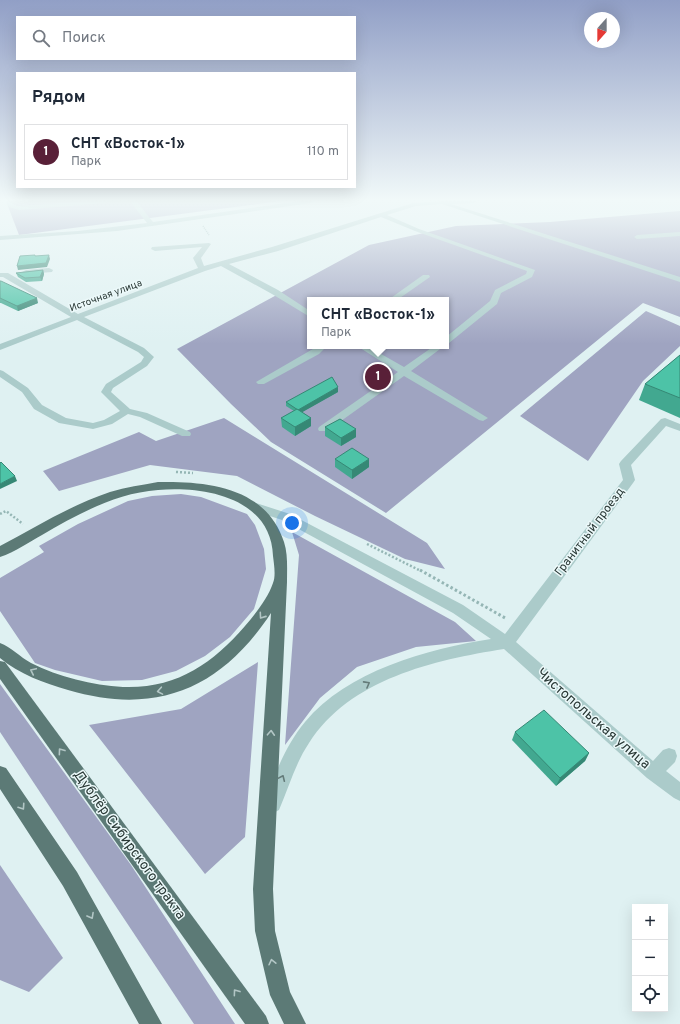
<!DOCTYPE html>
<html lang="ru">
<head>
<meta charset="utf-8">
<style>
  :root { --surface:#fff; --page:#f2f2f3; --text:#1f2937; --muted:#747a83; --line:#e0e1e3; --accent:#592038 }
  body { margin:0; font-family:Overpass,sans-serif; background:var(--page); color:var(--text) }
  .controls { position:absolute; right:12px; bottom:12px; display:grid; overflow:hidden; border-radius:0px; box-shadow:0 4px 16px #0002 }
  .controls button { width:36px; height:36px; display:grid; place-items:center; padding:0; border:0; border-bottom:1px solid var(--line); background:var(--surface); color:var(--text); font:20px sans-serif }
  .compass { position:absolute; left:584px; top:12px; width:36px; height:36px; border-radius:50%; background:var(--surface); box-shadow:0 4px 16px #0002; rotate:201deg }
  .you { position:absolute; left:292px; top:523px; width:14px; height:14px; margin:-10px; border:3px solid #fff; border-radius:50%; background:#1a73e8; box-shadow:0 0 0 6px #1a73e833 }
  .badge { display:grid; place-items:center; width:26px; height:26px; border-radius:50%; background:var(--accent); color:#fff; font-size:13px; font-weight:700 }
  .pin { position:absolute; translate:-50% -50%; border:2px solid #fff; box-shadow:0 1px 4px #0006 }
  .popup { position:absolute; left:307px; top:297px; width:142px; height:52px; box-sizing:border-box; display:grid; place-content:center; border-radius:0px; background:var(--surface); filter:drop-shadow(0 1px 3px #0005); font-size:13px; white-space:nowrap; color:var(--muted) }
  .popup b { font-size:15px; color:var(--text) }
  .popup::after { content:''; position:absolute; left:50%; top:100%; margin-left:-8px; border:8px solid transparent; border-top-color:var(--surface) }
  .list { margin:0; padding:0; list-style:none }
  h2 { display:flex; justify-content:space-between; align-items:center; height:52px; margin:0; padding:0 16px; font-size:17px }
  h2 small { font-size:13px; font-weight:400; color:var(--muted) }
  .list li { display:grid; grid-template-columns:26px 1fr auto; gap:12px; align-items:center; box-sizing:border-box; height:56px; margin:0 8px 8px; padding:0 8px; border:1px solid var(--line); border-radius:0px }
  .list b { display:block; font-size:15px; white-space:nowrap }
  .list p { margin:0; font-size:13px; white-space:nowrap; color:var(--muted) }
  .list em { font-size:13px; font-style:normal; color:var(--muted) }
  .icon { flex:none; width:22px; height:22px; fill:none; stroke:currentColor; stroke-width:2; stroke-linecap:round; stroke-linejoin:round }
  .map { position:relative; flex:none; width:680px; height:1024px; overflow:hidden }
  .search { position:absolute; background:var(--surface); box-shadow:0 4px 16px #0002; left:16px; top:16px; width:340px; height:44px; display:flex; align-items:center; gap:10px; box-sizing:border-box; padding:0 14px; border-radius:0px; color:var(--muted); font-size:15px }
  .panel { position:absolute; background:var(--surface); box-shadow:0 4px 16px #0002; left:16px; top:72px; width:340px; height:116px; border-radius:0px }
  .map>svg:first-child { display:block }
  .green { fill:#9fa4c1; fill-rule:evenodd }
  .lines { fill:none; stroke-linecap:round; stroke-linejoin:round }
  .path-far2 { stroke:#95b6b5; stroke-width:1.5; stroke-dasharray:1 1; stroke-linecap:butt }
  .path-far1 { stroke:#95b6b5; stroke-width:2.5; stroke-dasharray:2 2; stroke-linecap:butt }
  .path { stroke:#95b6b5; stroke-width:3; stroke-dasharray:2.5 2.5; stroke-linecap:butt }
  .minor { fill:#abcbca; fill-rule:evenodd }
  .major { fill:#5c7a76; fill-rule:evenodd }
  .wall { fill:#42a890 }
  .shaded-wall { fill:#368875 }
  .building { fill:#4dc3a7; stroke:#368875 }
  .oneway { stroke:#b2c6c5 }
  .oneway2 { stroke:#647b79 }
  .labels { text-anchor:middle; dominant-baseline:central; stroke-width:3; stroke-linejoin:round; paint-order:stroke }
  .far-street-label { font-size:10px; fill:#2a3936; stroke:#ecf9fa }
  .street-label { font-size:12px; fill:#2a3936; stroke:#ecf9fa }
  .near-street-label { font-size:14px; fill:#2a3936; stroke:#ecf9fa }
</style>
</head>
<body>
<div class="map">
<svg width="680" height="1024" viewBox="0 0 680 1024">
  <rect width="100%" height="100%" fill="#dff1f2"/>
  <g class="green">
    <polygon points="6,201 280,201 19,235"/>
    <path d="M680 211V317L643 303 386 513 271 442 231 404 177 349 369 245 456 226 550 222ZM310 300H446V346H310Z"/>
    <polygon points="646,311 680,326 680,346 643,381 588,461 520,416"/>
    <polygon points="224,418 427,543 445,569 405,559 315,516 237,476 150,465 59,491 43,471 139,432 156,441"/>
    <polygon points="181,494 201,497 247,514 255,525 264,549 266,569 254,609 230,637 205,656 176,671 142,680 102,681 55,670 35,663 0,611 0,578 44,552 39,546 78,524 128,501 152,496"/>
    <polygon points="292,532 455,622 476,641 416,647 357,667 320,698 285,745 299,555"/>
    <polygon points="258,662 245,837 205,874 89,725 181,709"/>
    <polygon points="0,684 131,865 235,1024 194,1024 0,732"/>
    <polygon points="0,865 63,958 29,992 0,980"/>
  </g>
  <g class="lines">
    <polyline class="path-far2" points="203,226 209,235"/>
    <g class="path-far1">
      <polyline points="176,472 193,473"/>
      <polyline points="0,514 6,511 23,524"/>
      <polyline points="367,544 421,571"/>
    </g>
    <polyline class="path" points="420,570 507,619"/>
    <g class="minor">
      <polygon points="6,201 12,201 14,205 19,206 86,201 108,201 105,203 19,210 9,207"/>
      <polygon points="130,201 136,201 153,222 300,201 314,201 311,203 117,231 0,240 0,236 78,231 147,223"/>
      <polygon points="443,201 477,201 474,203 451,204 680,277 680,282 442,204 416,206 387,215 419,229 535,270 532,277 501,293 497,304 449,343 446,344 446,337 490,301 495,290 526,274 527,271 415,231 381,217 278,251 229,264 278,290 310,311 310,317 272,294 221,266 205,271 84,317 144,348 154,357 147,366 113,388 111,392 130,409 147,413 190,432 191,434 190,436 182,436 140,417 128,414 112,424 93,429 59,423 34,409 22,392 0,377 0,370 3,371 28,388 42,405 66,418 93,423 104,420 120,411 101,392 106,384 141,362 144,357 138,352 77,320 0,350 0,344 71,317 3,277 0,277 0,273 8,273 78,314 198,268 193,258 202,247 155,251 151,249 152,247 209,243 211,244 201,258 204,266 272,247 413,203"/>
      <polygon points="680,232 680,236 637,239 634,237 637,235"/>
      <polygon points="49,268 53,270 52,272 26,274 22,272 26,270"/>
      <polygon points="423,275 429,275 430,277 397,300 388,300"/>
      <polygon points="318,346 327,346 319,354 264,384 258,384 256,382"/>
      <polygon points="357,346 367,346 404,367 434,346 444,346 411,371 488,418 483,421 479,420 404,376 327,431 319,431 318,429 319,427 398,372"/>
      <path d="M665 418 680 424V431L666 426 631 465 635 480 633 483 516 642 653 761 663 750 669 748 675 750 677 756 675 762 666 771 680 782V801L674 798 647 778 504 649C434 660 350 679 309 743 295 764 289 787 279 810L273 813 267 810 264 804C274 776 285 746 305 722 347 671 427 649 491 639L453 613 282 520 252 510 250 507 252 504 256 503 290 514 463 605 505 634 623 480 619 464 621 461 661 419Z"/>
    </g>
    <g class="major">
      <path d="M158 482C208 481 266 487 284 542 288 554 287 569 287 582L273 889 275 931 290 992 306 1024H284L270 995 255 931 253 889 271 613C221 689 156 716 68 690 44 683 19 674 0 658V643C11 647 20 657 31 663 59 677 92 685 123 687 176 689 212 664 245 626 256 613 268 598 273 583 276 576 274 564 273 556 271 498 205 486 158 490 116 493 78 514 42 535 29 542 15 552 0 557V546C36 527 71 505 110 492 126 487 142 485 158 482Z"/>
      <polygon points="0,661 5,662 266,1016 269,1024 245,1024 0,679"/>
      <polygon points="0,766 6,768 77,872 162,1024 139,1024 63,886 0,789"/>
    </g>
  </g>
  <g class="wall">
    <polygon points="43,270 44,274 42,281 26,282 18,277 16,273"/>
    <polygon points="0,281 38,303 18,311 1,303 0,303"/>
    <polygon points="680,355 680,418 639,400 645,384"/>
    <polygon points="338,392 302,412 311,418 311,426 295,436 282,427 281,418 294,411 286,406 286,402"/>
    <polygon points="325,427 356,429 356,437 341,446 325,436"/>
    <polygon points="335,459 369,467 352,479 335,467"/>
    <polygon points="515,732 589,753 585,761 556,786 512,740"/>
  </g>
  <g class="shaded-wall">
    <polygon points="49,255 50,259 47,267 18,270 17,266"/>
    <polygon points="43,270 44,274 42,281 40,277"/>
    <polygon points="37,298 38,303 18,311 17,306"/>
    <polygon points="338,387 338,392 299,414 298,410"/>
    <polygon points="311,418 311,426 295,436 295,427"/>
    <polygon points="356,429 356,437 341,446 341,438"/>
    <polygon points="369,459 369,467 352,479 352,470"/>
    <polygon points="15,476 17,481 0,489 0,484"/>
    <polygon points="589,753 585,761 556,786 560,778"/>
  </g>
  <g class="building">
    <polygon points="35,255 35,256 49,255 46,263 17,266 20,256"/>
    <polygon points="43,270 40,277 25,278 16,273"/>
    <polygon points="0,281 1,281 37,298 17,306 0,298"/>
    <polygon points="680,355 680,398 645,384"/>
    <polygon points="332,377 338,387 298,410 286,402"/>
    <polygon points="297,409 311,418 295,427 281,418"/>
    <polygon points="340,419 356,429 341,438 325,427"/>
    <polygon points="352,448 369,459 352,470 335,459"/>
    <polygon points="1,462 15,476 0,484 0,463"/>
    <polygon points="544,710 589,753 560,778 515,732"/>
  </g>
  <defs><path id="oneway-chevron" d="M-2-3.5L2.5 0L-2 3.5" fill="none" stroke-width="1.6" stroke-linecap="round" stroke-linejoin="round"/></defs>
  <g class="oneway">
    <use href="#oneway-chevron" transform="translate(262 616) rotate(125)"/>
    <use href="#oneway-chevron" transform="translate(33 671) rotate(-155)"/>
    <use href="#oneway-chevron" transform="translate(160 691) rotate(170)"/>
    <use href="#oneway-chevron" transform="translate(271 733) rotate(-87)"/>
    <use href="#oneway-chevron" transform="translate(61 751) rotate(-126)"/>
    <use href="#oneway-chevron" transform="translate(22 807) rotate(56)"/>
    <use href="#oneway-chevron" transform="translate(91 916) rotate(61)"/>
    <use href="#oneway-chevron" transform="translate(272 962) rotate(-103)"/>
    <use href="#oneway-chevron" transform="translate(236 992) rotate(-126)"/>
  </g>
  <g class="oneway2">
    <use href="#oneway-chevron" transform="translate(367 684) rotate(-29)"/>
    <use href="#oneway-chevron" transform="translate(282 778) rotate(-66)"/>
  </g>
  <linearGradient id="sky" x2="0" y2="1"><stop stop-color="#919fc6"/><stop offset="0.58" stop-color="#f1f9f9"/><stop offset="1" stop-color="#f1f9f9" stop-opacity="0"/></linearGradient>
  <rect width="680" height="344" fill="url(#sky)"/>
  <g class="labels">
    <g class="far-street-label">
      <text transform="translate(106 296) rotate(-20)">Источная улица</text>
    </g>
    <g class="street-label">
      <text transform="translate(590 532) rotate(-53)">Гранитный проезд</text>
    </g>
    <g class="near-street-label">
      <text transform="translate(593 719) rotate(41)">Чистопольская улица</text>
      <text transform="translate(129 845) rotate(54)">Дублёр Сибирского тракта</text>
    </g>
  </g>
</svg>
<div class="controls">
<button>+</button>
<button>−</button>
<button><svg class="icon" aria-label="locate" viewBox="0 0 24 24"><circle cx="12" cy="12" r="6"/><path d="M12 2v4M12 18v4M2 12h4M18 12h4"/></svg></button>
</div>
<svg class="compass" viewBox="-18 -18 36 36"><path d="M0-13l5 13h-10z" fill="#e53935"/><path d="M0 13l5-13h-10z" fill="#747a83"/></svg>
<div class="you"></div>
<div class="pin badge" style="left:378px;top:377px">1</div>
<div class="popup"><b>СНТ «Восток-1»</b>Парк</div>
<div class="search"><svg class="icon" aria-label="search" viewBox="0 0 24 24"><circle cx="10" cy="10" r="6"/><path d="M15 15l6 6"/></svg>Поиск</div>
<section class="panel">
<h2>Рядом<small></small></h2>
<ul class="list">
<li><span class="badge">1</span><div><b>СНТ «Восток-1»</b><p>Парк</p></div><em>110 m</em></li>
</ul>
</section>
</div>
</body>
</html>
